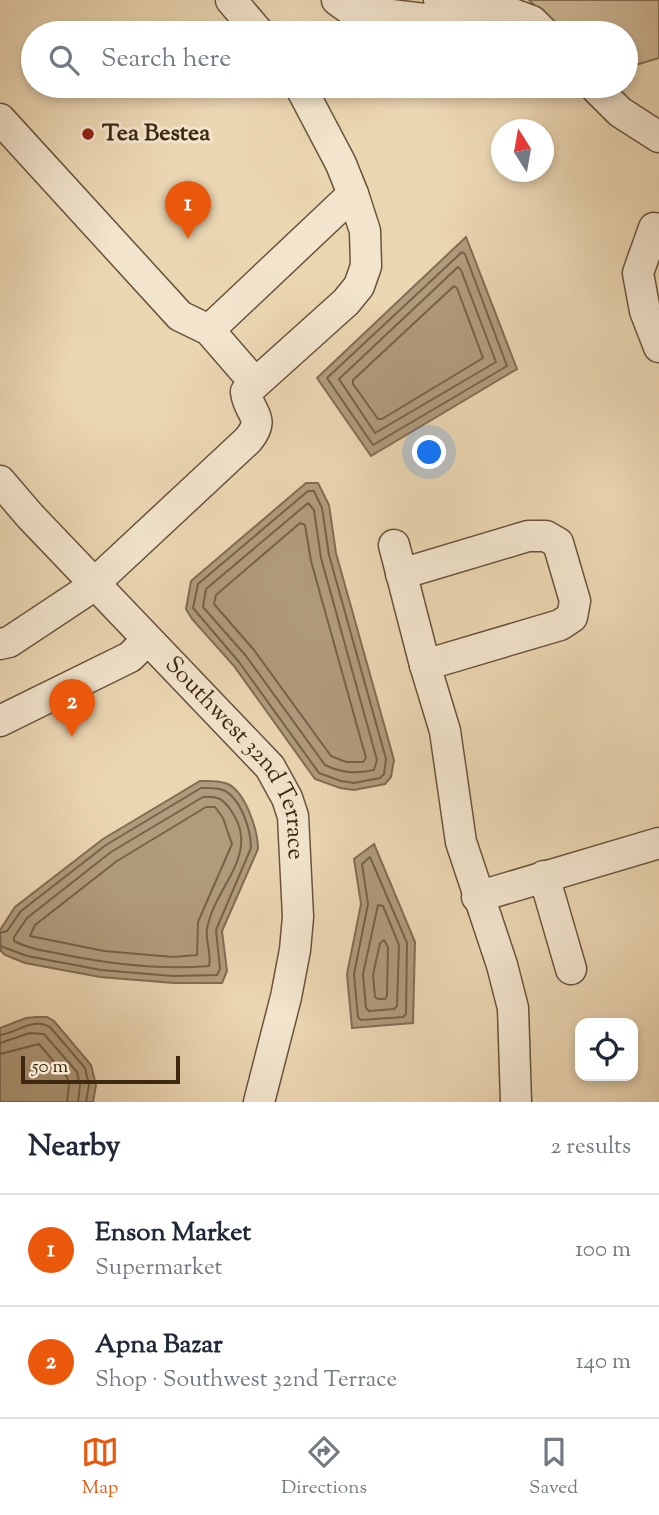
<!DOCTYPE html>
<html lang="en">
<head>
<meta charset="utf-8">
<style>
  :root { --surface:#fff; --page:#f2f2f3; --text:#1f2937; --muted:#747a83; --line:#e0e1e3; --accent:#ea580c }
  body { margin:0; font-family:"Sorts Mill Goudy",serif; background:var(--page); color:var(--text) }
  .controls { position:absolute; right:21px; bottom:21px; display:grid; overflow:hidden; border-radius:14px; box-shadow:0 4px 10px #0003 }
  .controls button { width:63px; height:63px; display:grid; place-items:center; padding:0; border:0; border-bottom:2px solid var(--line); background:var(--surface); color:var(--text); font:35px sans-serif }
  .compass { position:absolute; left:491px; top:119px; width:63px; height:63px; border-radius:50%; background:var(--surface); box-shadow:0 4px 10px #0003; rotate:349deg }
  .scale { position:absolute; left:21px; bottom:18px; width:159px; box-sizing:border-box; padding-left:7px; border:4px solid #3e2812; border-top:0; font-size:19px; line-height:24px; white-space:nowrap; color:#3e2812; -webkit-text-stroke:5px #f2e4cd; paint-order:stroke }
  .you { position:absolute; left:430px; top:453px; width:24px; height:24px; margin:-18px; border:5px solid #fff; border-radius:50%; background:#1a73e8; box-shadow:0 0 0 10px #1a73e833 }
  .badge { display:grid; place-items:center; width:46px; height:46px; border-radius:50%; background:var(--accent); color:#fff; font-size:23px; font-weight:700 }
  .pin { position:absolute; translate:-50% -58px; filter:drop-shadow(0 2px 4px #0008) }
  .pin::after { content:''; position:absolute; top:37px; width:24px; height:21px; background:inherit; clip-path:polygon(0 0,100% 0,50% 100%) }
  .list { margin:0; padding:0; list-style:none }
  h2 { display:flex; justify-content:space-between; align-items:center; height:91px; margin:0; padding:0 28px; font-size:30px }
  h2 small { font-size:23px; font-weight:400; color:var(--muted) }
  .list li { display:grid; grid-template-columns:46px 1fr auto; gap:21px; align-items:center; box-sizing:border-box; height:112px; padding:0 28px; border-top:2px solid var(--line) }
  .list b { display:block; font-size:26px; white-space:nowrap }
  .list p { margin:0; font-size:23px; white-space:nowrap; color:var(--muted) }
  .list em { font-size:23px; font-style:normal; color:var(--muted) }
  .icon { flex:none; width:38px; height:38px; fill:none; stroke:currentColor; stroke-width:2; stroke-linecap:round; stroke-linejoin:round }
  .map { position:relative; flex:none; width:659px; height:1102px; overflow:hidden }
  .search { position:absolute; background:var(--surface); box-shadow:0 4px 10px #0003; left:21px; right:21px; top:21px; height:77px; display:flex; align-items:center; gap:18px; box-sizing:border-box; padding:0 24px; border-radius:38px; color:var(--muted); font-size:26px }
  .sheet { height:315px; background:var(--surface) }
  nav { display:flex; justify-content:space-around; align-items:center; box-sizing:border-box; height:98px; border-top:2px solid var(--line); background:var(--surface); font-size:19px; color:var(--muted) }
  nav a { display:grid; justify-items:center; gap:4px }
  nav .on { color:var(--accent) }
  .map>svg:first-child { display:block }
  .green { fill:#ceb897; stroke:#867054; stroke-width:2 }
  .water { fill:#b09b7c; stroke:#826d52; stroke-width:2 }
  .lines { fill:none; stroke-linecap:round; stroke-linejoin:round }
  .shore { stroke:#776247; stroke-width:2 }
  .minor-casing { stroke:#69543a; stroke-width:33 }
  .minor { stroke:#f2e4cd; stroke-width:30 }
  .poi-dot { fill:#8f2418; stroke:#f2e4cd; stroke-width:2.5 }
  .labels { text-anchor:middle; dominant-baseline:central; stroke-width:6; stroke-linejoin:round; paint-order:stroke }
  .poi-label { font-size:24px; font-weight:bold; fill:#3e2812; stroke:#f2e4cd; text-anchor:start }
  .street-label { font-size:24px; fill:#3e2812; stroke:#f2e4cd }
</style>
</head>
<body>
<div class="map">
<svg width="659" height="1102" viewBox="0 0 659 1102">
  <rect width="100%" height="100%" fill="#ebd6b2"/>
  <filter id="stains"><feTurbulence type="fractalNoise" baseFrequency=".00286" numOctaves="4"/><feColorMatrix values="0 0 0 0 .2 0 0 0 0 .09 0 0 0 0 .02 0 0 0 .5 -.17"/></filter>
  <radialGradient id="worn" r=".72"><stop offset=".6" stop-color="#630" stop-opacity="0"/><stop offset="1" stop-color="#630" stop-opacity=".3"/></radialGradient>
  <polygon class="green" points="529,0 659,0 659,58 626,68 626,33 562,33"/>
  <g class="water">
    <polygon points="466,237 517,369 371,456 317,378"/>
    <polygon points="306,483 318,483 329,505 336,553 394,760 391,777 385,784 354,790 340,788 315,779 234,666 192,619 186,609 191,581"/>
    <path d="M200 781C209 781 219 780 228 784 246 793 258 831 258 849L222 931 227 971 222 983H174L100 977 25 963 5 955 1 951 0 930 15 907 103 839Z"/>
    <polygon points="374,844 415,942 413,1023 352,1028 347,974 361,904 354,859"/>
    <polygon points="36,1017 47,1017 54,1021 91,1065 96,1085 93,1102 0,1102 0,1028 26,1018"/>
  </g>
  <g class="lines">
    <g class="shore">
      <polygon points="462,252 465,254 507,366 373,445 327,378"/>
      <polygon points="458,267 461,270 496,362 375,433 339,379"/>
      <polygon points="454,286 457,288 483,358 382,419 378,419 353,384 353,380"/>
      <polygon points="308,491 314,491 322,508 329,555 386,759 384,774 380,778 354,783 341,781 319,773 239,662 193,608 198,584"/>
      <path d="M308 503 314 510 321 558 377 760 374 770C355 774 342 773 325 765L246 656 203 607 206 589Z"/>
      <polygon points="300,523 305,525 311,561 366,758 363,762 346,762 331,756 254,650 214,604 216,595"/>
      <path d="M203 797C217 796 222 798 230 809 263 854 214 886 207 929 205 941 212 954 209 966 160 970 109 964 61 954 45 951 29 949 14 941V937L27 918 111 852Z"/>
      <polygon points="206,807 215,807 223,818 232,844 198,922 197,955 173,957 104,951 30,936 35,925 117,861"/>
      <polygon points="370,857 407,943 406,1014 403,1017 361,1020 358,1017 354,974 368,904 362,864"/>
      <polygon points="378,905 383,906 399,945 397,1006 394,1009 369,1011 366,1008 363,974"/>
      <path d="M0 933 7 931 21 911 106 845 201 788C208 788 216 787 223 790 241 798 251 830 251 848L216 930 220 969 217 975 173 976 101 970 27 956 0 946"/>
      <polygon points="384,940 388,947 387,996 385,999 378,999 375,997 373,975 380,943"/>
      <path d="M0 1035C17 1033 33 1017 50 1027L85 1068 89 1085 86 1102"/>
      <polyline points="0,1043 30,1033 44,1034 77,1072 80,1085 78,1102"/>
      <polyline points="0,1054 39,1044 67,1077 69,1085 67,1102"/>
    </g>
    <defs>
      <g id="minor">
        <polyline points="231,0 259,33"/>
        <polyline points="337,0 351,10 449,22 499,9"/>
        <polyline points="439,0 499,9 532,21 544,33"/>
        <polyline points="594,86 620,112 659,137"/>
        <polyline points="0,119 180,316 209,330 255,383"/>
        <polyline points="659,230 654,228 638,273 645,311 659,347"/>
        <polyline points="209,330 353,194"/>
        <path id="s1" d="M0 481 30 516 270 767 287 798 293 816 298 917 295 950 286 997 259 1102"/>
        <polyline points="394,545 425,665 445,731 461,842 502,965 513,1008 516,1102"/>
        <polyline points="401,574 528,536 546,536 558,543 575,601 572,617 560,625 425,665"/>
        <path d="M0 644 9 642 86 591 248 440C267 417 249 415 246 392L346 302 359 286 366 266 365 231 353 194 341 164 300 86"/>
        <polyline points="0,721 130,657 147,640"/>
        <polyline points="544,876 571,969"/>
        <polyline points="477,897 659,843"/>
      </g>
    </defs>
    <use href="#minor" class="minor-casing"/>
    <use href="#minor" class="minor"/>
  </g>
  <circle class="poi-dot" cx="88" cy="134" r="7"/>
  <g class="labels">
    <g class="poi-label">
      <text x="102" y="134">Tea Bestea</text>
    </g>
    <g class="street-label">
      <text stroke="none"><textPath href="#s1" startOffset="369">Southwest 32nd Terrace</textPath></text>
    </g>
  </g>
  <rect width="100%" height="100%" filter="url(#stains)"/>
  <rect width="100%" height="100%" fill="url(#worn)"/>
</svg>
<div class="controls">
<button><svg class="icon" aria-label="locate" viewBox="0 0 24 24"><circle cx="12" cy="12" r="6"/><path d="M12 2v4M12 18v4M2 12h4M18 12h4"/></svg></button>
</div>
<svg class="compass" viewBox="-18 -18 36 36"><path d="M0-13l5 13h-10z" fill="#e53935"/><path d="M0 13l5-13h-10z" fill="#747a83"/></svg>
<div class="scale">50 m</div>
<div class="you"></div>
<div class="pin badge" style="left:188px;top:239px">1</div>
<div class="pin badge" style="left:72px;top:737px">2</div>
<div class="search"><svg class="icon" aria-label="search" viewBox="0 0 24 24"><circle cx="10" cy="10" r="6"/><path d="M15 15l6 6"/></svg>Search here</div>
</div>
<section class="sheet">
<h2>Nearby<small>2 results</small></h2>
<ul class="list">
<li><span class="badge">1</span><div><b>Enson Market</b><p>Supermarket</p></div><em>100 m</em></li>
<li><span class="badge">2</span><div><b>Apna Bazar</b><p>Shop · Southwest 32nd Terrace</p></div><em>140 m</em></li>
</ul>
</section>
<nav>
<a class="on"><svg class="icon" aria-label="map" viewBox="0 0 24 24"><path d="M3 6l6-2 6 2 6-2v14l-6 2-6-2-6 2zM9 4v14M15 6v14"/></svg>Map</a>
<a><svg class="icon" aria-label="directions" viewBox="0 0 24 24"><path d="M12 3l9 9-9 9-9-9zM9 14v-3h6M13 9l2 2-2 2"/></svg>Directions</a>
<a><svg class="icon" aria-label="saved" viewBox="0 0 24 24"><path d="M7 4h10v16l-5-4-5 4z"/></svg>Saved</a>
</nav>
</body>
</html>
